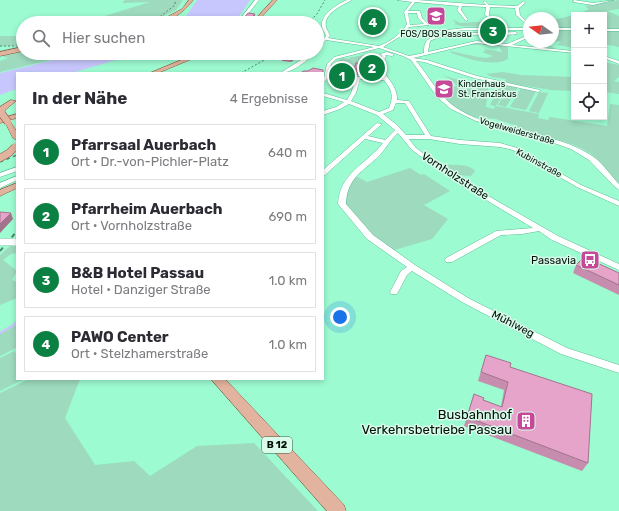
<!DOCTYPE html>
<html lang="de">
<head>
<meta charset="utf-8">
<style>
  :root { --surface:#fff; --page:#f2f2f3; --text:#2b2b33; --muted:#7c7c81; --line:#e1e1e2; --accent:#0b8043 }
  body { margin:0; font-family:Rubik,sans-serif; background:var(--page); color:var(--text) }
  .controls { position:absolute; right:12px; top:12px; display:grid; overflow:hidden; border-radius:0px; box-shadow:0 2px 6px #0003 }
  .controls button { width:36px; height:36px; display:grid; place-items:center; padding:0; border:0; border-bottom:1px solid var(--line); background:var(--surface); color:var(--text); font:20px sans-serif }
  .compass { position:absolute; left:523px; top:12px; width:36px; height:36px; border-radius:50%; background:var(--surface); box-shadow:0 2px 6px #0003; rotate:285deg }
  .you { position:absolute; left:340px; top:317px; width:14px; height:14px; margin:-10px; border:3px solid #fff; border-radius:50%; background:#1a73e8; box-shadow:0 0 0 6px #1a73e833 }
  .badge { display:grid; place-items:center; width:26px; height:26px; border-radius:50%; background:var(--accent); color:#fff; font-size:13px; font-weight:700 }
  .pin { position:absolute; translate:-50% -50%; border:2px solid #fff; box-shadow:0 1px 4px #0006 }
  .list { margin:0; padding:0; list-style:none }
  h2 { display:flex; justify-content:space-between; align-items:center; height:52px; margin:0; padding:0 16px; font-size:17px }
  h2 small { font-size:13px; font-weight:400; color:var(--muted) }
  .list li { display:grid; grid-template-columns:26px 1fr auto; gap:12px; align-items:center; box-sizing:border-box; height:56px; margin:0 8px 8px; padding:0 8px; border:1px solid var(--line); border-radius:0px }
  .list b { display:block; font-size:15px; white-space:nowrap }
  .list p { margin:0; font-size:13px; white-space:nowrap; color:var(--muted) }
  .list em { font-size:13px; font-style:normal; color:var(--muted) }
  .icon { flex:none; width:22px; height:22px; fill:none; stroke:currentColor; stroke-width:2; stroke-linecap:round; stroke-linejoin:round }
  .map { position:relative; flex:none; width:619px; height:511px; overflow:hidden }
  .search { position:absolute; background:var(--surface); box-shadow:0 2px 6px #0003; left:16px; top:16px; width:308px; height:44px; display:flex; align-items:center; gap:10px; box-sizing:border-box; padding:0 14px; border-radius:22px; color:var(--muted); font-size:15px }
  .panel { position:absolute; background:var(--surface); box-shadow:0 2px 6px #0003; left:16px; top:72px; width:308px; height:308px; border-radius:0px }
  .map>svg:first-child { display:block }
  .green { fill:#9ddabe }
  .water { fill:#c7c7fd }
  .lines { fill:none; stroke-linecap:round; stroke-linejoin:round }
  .stream { stroke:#c7c7fd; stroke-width:2.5 }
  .minor-casing { stroke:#5cbb94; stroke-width:1 }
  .major-casing { stroke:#865840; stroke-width:1 }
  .minor { fill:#fff; fill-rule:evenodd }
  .major { fill:#e2b39e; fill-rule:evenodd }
  .rail-far2 { stroke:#50886f; stroke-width:1; stroke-dasharray:2 2; stroke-linecap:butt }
  .rail-far1 { stroke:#50886f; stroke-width:1.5; stroke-dasharray:3.5 3.5; stroke-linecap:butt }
  .rail { stroke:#50886f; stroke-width:2; stroke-dasharray:4.5 4.5; stroke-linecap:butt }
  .minor-bridge-casing { stroke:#5cbb94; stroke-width:8; stroke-linecap:butt }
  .major-bridge-casing { stroke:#865840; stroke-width:8; stroke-linecap:butt }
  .minor-bridge { stroke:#fff; stroke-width:7 }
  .major-bridge { stroke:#e2b39e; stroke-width:7 }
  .wall { fill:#c78dae }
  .shaded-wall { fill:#a2738d }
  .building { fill:#e7a4ca; stroke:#a2738d }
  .labels { text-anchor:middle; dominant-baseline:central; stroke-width:3; stroke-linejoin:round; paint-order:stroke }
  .far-poi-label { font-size:9px; fill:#000f08; stroke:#d8fbea }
  .far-street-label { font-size:9px; fill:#000f08; stroke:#d8fbea }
  .shield { fill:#d8fbea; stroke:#41564c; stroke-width:1 }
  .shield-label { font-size:10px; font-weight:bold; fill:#000f08 }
  .street-label { font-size:11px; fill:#000f08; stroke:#d8fbea }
  .poi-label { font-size:11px; fill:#000f08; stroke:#d8fbea; text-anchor:end }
  .near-poi-label { font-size:13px; fill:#000f08; stroke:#d8fbea; text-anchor:end }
</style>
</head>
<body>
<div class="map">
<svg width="619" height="511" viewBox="0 0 619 511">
  <rect width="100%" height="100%" fill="#9dfbd1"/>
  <g class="green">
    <polygon points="125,0 183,0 176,10 150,23 82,23 150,2 122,3 135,1 122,3"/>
    <polygon points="619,0 619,9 607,11 619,16 619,47 604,44 604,15 575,15 589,9 585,6"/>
    <polygon points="574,15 574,38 568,38 574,40 574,48 557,45 561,42 557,41 549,45 553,47 554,50 533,48 539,42 553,42 553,20"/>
    <polygon points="452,19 460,23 493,21 499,27 509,28 460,26 454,24 456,23"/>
    <polygon points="0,36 23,36 23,48 0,53 0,51 20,46 0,46"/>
    <path d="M477 43 508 46V59C492 68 467 58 451 53L450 51 478 57 486 58 493 56 482 52 485 51 484 49 502 52 499 46 491 45H466Z"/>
    <polygon points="23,50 23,53 30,54 80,53 0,72 0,61 8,58 0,55"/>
    <polygon points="364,55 370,55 366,60 379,62 376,66 355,64 352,75 332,74 335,63 342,58 349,59 350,58 347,58"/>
    <polygon points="604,62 619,65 619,77 614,81 619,82 619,94 604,92 604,80 606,80 604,79"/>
    <polygon points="503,72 521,75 574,77 574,91 551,90 504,82 506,79 492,77 486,74"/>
    <path d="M442 75 479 86 489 83 486 107 494 109 495 106 490 105 495 95 502 96 496 106 539 114 538 118 548 120 550 117 607 126 610 104 619 105V184C611 175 603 164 594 156 574 141 543 136 520 131L517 126 496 119 473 117 452 107 442 97 453 96 450 87 457 86 452 80Z"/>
    <polygon points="503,84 518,87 506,107 498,105 504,95 495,93"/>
    <polygon points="521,88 536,91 526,110 510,107"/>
    <polygon points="539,92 548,93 539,113 529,111"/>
    <path d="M441 165C450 165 469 163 475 171L471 176 457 175Z"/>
    <polygon points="410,168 421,175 424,174 450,191 424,205 448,219 432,239 391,251 371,237 342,203 352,174 367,182"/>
    <polygon points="10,246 17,246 17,253 11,254 3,260 17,271 12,280 17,282 17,298 0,305 0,255"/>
    <polygon points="17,320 17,349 16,348 0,356 0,332 11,326"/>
    <polygon points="14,351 17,355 17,379 24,379 0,391 0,358"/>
    <polygon points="29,379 80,379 65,418 95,465 134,461 150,476 197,446 254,443 318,511 0,511 0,393"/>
  </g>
  <g class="water">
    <polygon points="197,0 250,0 241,14 230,23 183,23 183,21"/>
    <polygon points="82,53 147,53 116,60 72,73 17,73 17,89 0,95 0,73"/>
  </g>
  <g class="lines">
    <polyline class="stream" points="0,333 17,323"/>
    <defs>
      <g id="minor">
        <polygon points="255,0 259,0 241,23 237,23"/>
        <path d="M347 0H352C343 5 323 13 326 27 327 30 329 33 330 36L328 38 379 46C390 42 401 34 407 24L404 12 412 2 397 0H417L486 5 483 2 485 1 489 5 517 6 524 1 525 3 519 8 520 15 526 21 524 22 516 15 515 8 490 7 489 15 491 17 489 18 485 15 486 7 462 6 461 10 468 20 466 21 457 10 459 6 415 2 408 11H420L422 18 429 25 409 27 403 35 465 28H529V30H465L399 37 383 47 409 56 424 53C424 48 424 42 429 39 441 31 499 33 516 32L517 34C495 37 448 31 430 41L428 52 476 41 507 44 529 35V37L512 45 574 51V53L476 43 413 58 427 60 477 76 540 90V91L538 92 474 78 424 62 416 61C429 76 438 95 455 107 495 134 548 129 589 154 602 161 609 174 619 184V190L613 185 589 160 571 149 540 138 476 121 451 109 437 97 411 60 403 56 379 48 336 59 331 64 329 76 382 77 377 67 382 56 380 54 387 52 393 54 394 55 392 56 385 55 386 56 381 67C386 78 398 86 397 100L409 101 431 136 460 140 500 143 517 148 581 185 619 201V206L577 187 513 150 500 147 460 144 429 139H409L416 148 457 178 558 236 619 264V270L552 240 539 231 522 234 501 235 452 262H446L445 260 446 258 496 231 533 228 453 180 412 150 398 133C391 139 386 148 380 155 364 171 347 177 346 204L373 235 415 265 468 298 567 348 619 365V373L561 354 462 302 412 271 407 275 397 294H391L390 292 401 271 407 267 367 239 338 204C340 172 366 165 383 143L365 139 325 175 323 176 324 169 377 123 382 124 368 136 385 140 395 130 377 115 349 104 340 109 323 115V111L336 107 344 102 323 96V93L347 100 351 93 356 79 329 77 323 83 327 64 334 57 374 47 326 40 317 49V46L322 40 317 39V37L324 38 326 36C325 33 323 30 322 27 320 14 338 4 347 0ZM408 13H417L418 18 424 24 410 25ZM360 79 384 80C392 90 394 96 389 108L379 112 351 101 356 93ZM396 103H405L425 135H406L397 125 383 114 393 110Z"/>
        <polygon points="574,0 593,3 614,0 593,5 573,2"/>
        <polygon points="156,21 161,23 155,23"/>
        <rect x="553" y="28" width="21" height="2"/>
        <rect x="604" y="29" width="15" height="2"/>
        <path d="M310 53H314C306 62 292 73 280 73L301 60Z"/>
        <polygon points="604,56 619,61 619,64 604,58"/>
        <polygon points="17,167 17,171 0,177 0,173"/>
        <polygon points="17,176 17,180 0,188 0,183"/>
      </g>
      <g id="major">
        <path d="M189 0H193C185 11 170 23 156 23L182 9Z"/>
        <polygon points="273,0 277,0 256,23 252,23"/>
        <polygon points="23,47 23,51 0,56 0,52"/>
        <polygon points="198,53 206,53 158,73 150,73"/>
        <polygon points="11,100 16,101 5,110 4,115 0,115 0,107"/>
        <polygon points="17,114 17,118 9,120 17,132 17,140 13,138 5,122 0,123 0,119"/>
        <polygon points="17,183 17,188 0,196 0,190"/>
        <polygon points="211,379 225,379 344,505 346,511 327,511"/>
      </g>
    </defs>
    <use href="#minor" class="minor-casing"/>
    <use href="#major" class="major-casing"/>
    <use href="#minor" class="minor"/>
    <use href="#major" class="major"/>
    <g class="rail-far2">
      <polyline points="141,23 161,16 175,5 175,0"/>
      <polyline points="308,23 317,14 325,0"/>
      <polyline points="0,46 23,46"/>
      <polyline points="241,73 277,53"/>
    </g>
    <polyline class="rail-far1" points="0,162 17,155"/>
    <polyline class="rail" points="0,251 17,231"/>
    <defs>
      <polyline id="minor-bridge" points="0,242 13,242"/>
      <g id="major-bridge">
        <polyline points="2,114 8,122"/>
        <polyline points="0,158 9,153 15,147"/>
      </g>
    </defs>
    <use href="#minor-bridge" class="minor-bridge-casing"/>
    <use href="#major-bridge" class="major-bridge-casing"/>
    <use href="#minor-bridge" class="minor-bridge"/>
    <use href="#major-bridge" class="major-bridge"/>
  </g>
  <g class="wall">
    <polygon points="379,17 382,17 380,26 366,26 366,24 364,23 365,20"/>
    <polygon points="211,53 258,53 248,59"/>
    <polygon points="301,54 291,62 282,61 282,60"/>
    <polygon points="354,69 363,69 362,75 354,75"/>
    <polygon points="576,265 619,273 619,295 573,273"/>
    <polygon points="486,355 510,367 588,463 582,471 464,426 474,394 483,400 501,407 504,390 478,381"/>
  </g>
  <g class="shaded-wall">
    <polygon points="255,14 255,17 251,22 243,22 243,19"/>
    <polygon points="247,53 258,53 248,59"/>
    <polygon points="300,53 301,54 291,62 291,61"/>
    <polygon points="11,213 13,219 0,233 0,224"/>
  </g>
  <g class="building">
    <polygon points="248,13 255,14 251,18 243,19"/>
    <polygon points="367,13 379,14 379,17 382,17 380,23 366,22 367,20 365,20"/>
    <polygon points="290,53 300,53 291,61 282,60"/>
    <polygon points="356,63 363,63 362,69 354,69"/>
    <polygon points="313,68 323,70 323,73 300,73 304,71 308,71"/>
    <polygon points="0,212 11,213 0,224"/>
    <polygon points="584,257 619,273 619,285 576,265"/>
    <polygon points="486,355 511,363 510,367 592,394 588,463 467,417 474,394 484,398 483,400 502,407 508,382 481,372"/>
  </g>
  <defs>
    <symbol id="school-square" viewBox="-11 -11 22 22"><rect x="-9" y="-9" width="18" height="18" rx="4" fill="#c54998" stroke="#d8fbea"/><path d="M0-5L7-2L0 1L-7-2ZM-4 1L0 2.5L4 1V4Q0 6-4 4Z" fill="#fff"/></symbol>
    <symbol id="bus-square" viewBox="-11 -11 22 22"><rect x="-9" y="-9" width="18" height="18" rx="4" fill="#c54998" stroke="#d8fbea"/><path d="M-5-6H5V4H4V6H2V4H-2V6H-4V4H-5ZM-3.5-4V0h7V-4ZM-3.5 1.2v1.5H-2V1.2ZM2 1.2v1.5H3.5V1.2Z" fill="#fff"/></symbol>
    <symbol id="building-square" viewBox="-11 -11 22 22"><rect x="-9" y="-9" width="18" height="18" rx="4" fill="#c54998" stroke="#d8fbea"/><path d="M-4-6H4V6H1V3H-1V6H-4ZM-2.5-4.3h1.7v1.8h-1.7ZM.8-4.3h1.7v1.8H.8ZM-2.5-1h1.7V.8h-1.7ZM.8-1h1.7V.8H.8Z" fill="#fff"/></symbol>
  </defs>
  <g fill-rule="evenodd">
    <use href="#school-square" x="425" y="5" width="22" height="22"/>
    <use href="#school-square" x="433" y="78" width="22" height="22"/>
    <use href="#bus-square" x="579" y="249" width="22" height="22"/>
    <use href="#building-square" x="515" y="410" width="22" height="22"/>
  </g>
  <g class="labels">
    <g class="far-poi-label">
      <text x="436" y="34">FOS/BOS Passau</text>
      <text x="458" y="84" text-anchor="start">Kinderhaus<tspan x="458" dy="10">St. Franziskus</tspan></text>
    </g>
    <g class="far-street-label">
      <text transform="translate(517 131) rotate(16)">Vogelweiderstraße</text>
      <text transform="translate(539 163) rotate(29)">Kubinstraße</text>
    </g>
    <rect class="shield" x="262" y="437" width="30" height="16" rx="3"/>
    <g class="shield-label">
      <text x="277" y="445">B 12</text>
    </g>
    <g class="street-label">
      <text transform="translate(455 176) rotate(33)">Vornholzstraße</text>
      <text transform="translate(513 324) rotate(27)">Mühlweg</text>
    </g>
    <g class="poi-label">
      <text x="576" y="260">Passavia</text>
    </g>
    <g class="near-poi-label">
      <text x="512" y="414">Busbahnhof<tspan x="512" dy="15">Verkehrsbetriebe Passau</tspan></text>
    </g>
  </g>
</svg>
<div class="controls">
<button>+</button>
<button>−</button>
<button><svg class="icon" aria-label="locate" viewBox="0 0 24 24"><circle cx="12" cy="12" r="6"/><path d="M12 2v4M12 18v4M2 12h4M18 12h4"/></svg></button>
</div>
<svg class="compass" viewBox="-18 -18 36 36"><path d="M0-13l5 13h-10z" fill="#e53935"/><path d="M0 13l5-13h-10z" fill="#7c7c81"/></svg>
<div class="you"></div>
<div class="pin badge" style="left:342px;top:76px">1</div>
<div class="pin badge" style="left:372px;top:68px">2</div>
<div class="pin badge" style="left:493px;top:31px">3</div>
<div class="pin badge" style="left:373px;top:22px">4</div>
<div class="search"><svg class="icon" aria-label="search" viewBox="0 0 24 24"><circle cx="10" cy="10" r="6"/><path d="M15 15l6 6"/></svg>Hier suchen</div>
<section class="panel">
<h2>In der Nähe<small>4 Ergebnisse</small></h2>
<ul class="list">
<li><span class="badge">1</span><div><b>Pfarrsaal Auerbach</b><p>Ort · Dr.-von-Pichler-Platz</p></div><em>640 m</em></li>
<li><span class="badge">2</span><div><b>Pfarrheim Auerbach</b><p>Ort · Vornholzstraße</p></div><em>690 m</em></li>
<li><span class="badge">3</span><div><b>B&amp;B Hotel Passau</b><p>Hotel · Danziger Straße</p></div><em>1.0 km</em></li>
<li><span class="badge">4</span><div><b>PAWO Center</b><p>Ort · Stelzhamerstraße</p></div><em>1.0 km</em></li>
</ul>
</section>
</div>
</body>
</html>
